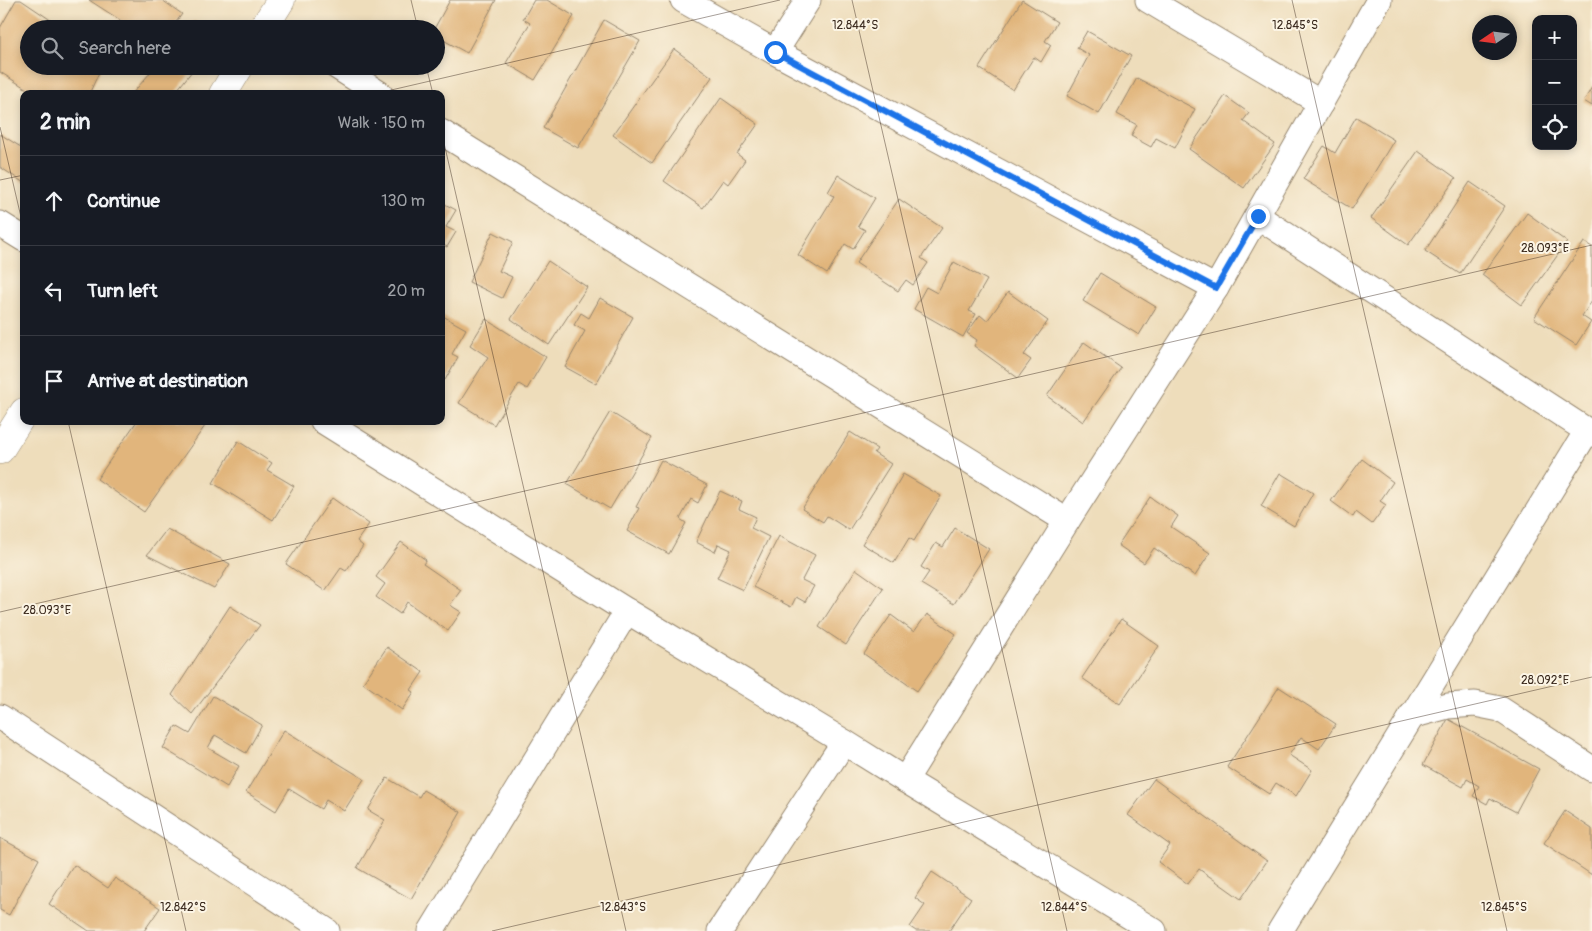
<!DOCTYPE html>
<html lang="en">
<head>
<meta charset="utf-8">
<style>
  :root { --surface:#171b24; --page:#242831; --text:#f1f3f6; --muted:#9ea1a6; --line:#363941 }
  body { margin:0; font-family:Pangolin,sans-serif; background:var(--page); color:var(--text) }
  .controls { position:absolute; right:15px; top:15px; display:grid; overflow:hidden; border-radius:10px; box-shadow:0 2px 8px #0003 }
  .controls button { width:45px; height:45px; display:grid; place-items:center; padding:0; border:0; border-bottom:1px solid var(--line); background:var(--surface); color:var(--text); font:25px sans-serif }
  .compass { position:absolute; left:1472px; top:15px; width:45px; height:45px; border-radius:50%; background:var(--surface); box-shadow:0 2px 8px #0003; rotate:257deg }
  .stop { position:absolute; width:15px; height:15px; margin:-11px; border:4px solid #1a73e8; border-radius:50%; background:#fff }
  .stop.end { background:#1a73e8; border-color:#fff; box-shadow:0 1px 5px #0008 }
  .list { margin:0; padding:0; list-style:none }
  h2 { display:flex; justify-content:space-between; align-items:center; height:65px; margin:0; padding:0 20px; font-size:21px }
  h2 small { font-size:16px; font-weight:400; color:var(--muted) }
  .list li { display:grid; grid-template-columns:32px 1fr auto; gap:15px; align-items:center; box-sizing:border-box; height:90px; padding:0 20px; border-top:1px solid var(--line) }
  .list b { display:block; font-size:19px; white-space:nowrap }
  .list em { font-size:16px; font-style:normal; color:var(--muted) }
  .icon { flex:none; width:28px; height:28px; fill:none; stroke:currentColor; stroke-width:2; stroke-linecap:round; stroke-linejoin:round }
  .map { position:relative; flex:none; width:1592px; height:931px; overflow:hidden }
  .search { position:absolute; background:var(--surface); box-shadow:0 2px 8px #0003; left:20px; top:20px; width:425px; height:55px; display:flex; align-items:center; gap:12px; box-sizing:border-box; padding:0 18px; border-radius:28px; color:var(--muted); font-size:19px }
  .panel { position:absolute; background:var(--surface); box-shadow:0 2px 8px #0003; left:20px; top:90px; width:425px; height:335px; border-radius:10px }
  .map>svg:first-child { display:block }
  .building { fill:#e1b57c }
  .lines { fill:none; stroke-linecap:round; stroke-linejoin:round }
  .minor-casing { stroke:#94846c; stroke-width:27 }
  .tertiary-casing { stroke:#94846c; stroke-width:29 }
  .minor { stroke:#fff; stroke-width:25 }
  .tertiary { stroke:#fff; stroke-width:28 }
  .route { stroke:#1a73e8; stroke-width:6 }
  .ticks { fill:none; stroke:#3b2a1e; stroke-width:1; stroke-opacity:0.45 }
  .ticks-label { font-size:12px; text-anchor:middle; fill:#3b2a1e; stroke:#fcf5e5; stroke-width:4; stroke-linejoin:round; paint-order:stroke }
</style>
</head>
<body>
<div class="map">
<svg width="1592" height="931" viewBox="0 0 1592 931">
  <rect width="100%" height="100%" fill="#fcf5e5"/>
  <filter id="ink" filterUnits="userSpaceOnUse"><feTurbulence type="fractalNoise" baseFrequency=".02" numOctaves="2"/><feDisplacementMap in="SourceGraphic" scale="10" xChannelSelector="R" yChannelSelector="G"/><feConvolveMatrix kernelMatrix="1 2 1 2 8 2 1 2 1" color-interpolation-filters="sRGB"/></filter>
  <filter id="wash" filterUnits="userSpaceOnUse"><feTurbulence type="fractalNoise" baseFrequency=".0096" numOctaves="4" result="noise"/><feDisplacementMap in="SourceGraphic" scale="20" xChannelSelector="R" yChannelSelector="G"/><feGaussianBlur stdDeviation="1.12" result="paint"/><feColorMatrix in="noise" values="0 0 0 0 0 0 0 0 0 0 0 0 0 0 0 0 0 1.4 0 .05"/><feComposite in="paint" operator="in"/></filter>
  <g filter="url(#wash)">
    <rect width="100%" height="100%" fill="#edb"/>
    <g id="blocks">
      <g class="building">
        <polygon points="16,0 21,0 64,29 29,29 29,66 102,66 89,94 35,94 0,72 0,28"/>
        <polygon points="89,0 162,0 182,14 171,29 134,29"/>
        <polygon points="450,0 496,0 467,53 436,36 436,29 434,29"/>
        <polygon points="534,0 547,0 574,16 535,80 506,63 530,23 523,19"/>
        <polygon points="1022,0 1057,22 1045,41 1051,45 1041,62 1034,57 1013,90 979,68"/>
        <polygon points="604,20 640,41 578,148 543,128"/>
        <polygon points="194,21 205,29 188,29"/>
        <polygon points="1087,31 1131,56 1099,114 1067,96 1089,55 1077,48"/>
        <polygon points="674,49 712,77 652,163 613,135"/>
        <polygon points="156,66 196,66 174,94 132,94"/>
        <polygon points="1137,78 1195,109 1175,148 1156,138 1151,147 1131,136 1137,125 1117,114"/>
        <polygon points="1592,87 1592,106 1584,101"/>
        <polygon points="1225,96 1249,113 1243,121 1275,144 1244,188 1189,149"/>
        <polygon points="721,98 758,124 737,154 745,160 728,184 723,180 703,208 664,181"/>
        <polygon points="1356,117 1394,140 1352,209 1303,179 1324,146 1335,153"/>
        <polygon points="0,134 24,149 24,183 0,167"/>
        <polygon points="1418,151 1456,178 1408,245 1371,218"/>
        <polygon points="838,175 875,198 858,226 865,230 853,249 845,244 827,274 798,255 834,196 828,192"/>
        <polygon points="1470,182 1505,206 1460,274 1425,251"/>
        <polygon points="899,199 942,228 921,258 928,263 913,285 906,280 898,291 856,263"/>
        <polygon points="441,202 456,210 446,227 456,232 447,247 441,244"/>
        <polygon points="1527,213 1567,242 1522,305 1482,275"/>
        <polygon points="493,232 513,242 499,271 512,277 502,298 469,282"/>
        <polygon points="1584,242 1592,247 1592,301 1582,316 1591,322 1576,345 1534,318"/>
        <polygon points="548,261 587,287 549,345 511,319"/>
        <polygon points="954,262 987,280 969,311 976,314 963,337 914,309 926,287 937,293"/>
        <polygon points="1100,273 1156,307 1139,335 1083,301"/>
        <polygon points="1008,292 1048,321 1024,355 1031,360 1018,378 974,346 977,340 967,333 980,315 987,321"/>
        <polygon points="600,298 633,317 596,384 565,367 585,331 574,325 581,313 589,318"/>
        <polygon points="441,315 466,329 452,354 458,357 445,380 441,378"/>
        <polygon points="486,319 546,357 527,389 519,384 494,425 459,403 488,357 470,345"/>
        <polygon points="1084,342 1121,368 1083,422 1047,396"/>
        <polygon points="610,412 652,438 610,509 567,484"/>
        <polygon points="137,421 199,421 205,426 144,512 97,479"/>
        <polygon points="850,432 877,449 874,453 891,464 849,530 827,516 823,522 802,509"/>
        <polygon points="238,441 272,463 267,470 294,486 273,520 213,483"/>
        <polygon points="1362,459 1393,482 1380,501 1386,505 1372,524 1356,512 1353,517 1331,501"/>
        <polygon points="661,460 707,485 698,503 691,499 680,519 686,523 669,554 627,531 639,508 636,507"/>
        <polygon points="1280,473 1313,493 1294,526 1261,506"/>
        <polygon points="903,474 941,496 914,541 909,538 894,563 862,544"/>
        <polygon points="720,491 742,501 739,509 756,517 751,528 769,537 743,590 717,578 731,550 718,544 715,552 696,542"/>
        <polygon points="1150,497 1178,516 1171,527 1210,553 1195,576 1154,548 1144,563 1118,545"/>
        <polygon points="332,498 369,524 357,541 363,546 346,571 341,568 325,591 286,564"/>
        <polygon points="955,528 989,549 954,604 921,584 929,572 921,567 936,543 943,547"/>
        <polygon points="167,529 230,564 214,589 147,555"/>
        <polygon points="779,536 815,555 802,580 814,586 805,602 796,597 791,607 753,587"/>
        <polygon points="401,542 426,560 423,564 461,590 450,605 461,612 448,631 407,602 400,614 376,597 385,584 376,577"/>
        <polygon points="856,569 883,588 846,645 819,627"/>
        <polygon points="230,606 260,625 192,714 172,695"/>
        <polygon points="927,614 956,634 917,691 864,654 891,615 914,632"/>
        <polygon points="1121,619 1159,646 1120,704 1082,678"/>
        <polygon points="387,647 423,672 411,690 414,692 402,710 363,683"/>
        <polygon points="1279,687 1336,724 1319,749 1301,737 1289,755 1312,770 1296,796 1276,783 1269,794 1227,767"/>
        <polygon points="213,696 262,725 246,753 215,735 208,748 239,766 227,787 163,748 176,726 190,734"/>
        <polygon points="1448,719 1539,769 1516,812 1490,798 1487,804 1473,796 1479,786 1467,779 1463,787 1423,765"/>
        <polygon points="284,730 364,779 344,811 326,800 321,809 289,789 276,811 246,792"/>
        <polygon points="387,778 419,797 423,790 461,812 411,899 357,868 385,820 368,810"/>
        <polygon points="1154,779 1267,861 1241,899 1199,869 1188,884 1158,862 1170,845 1128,815"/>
        <polygon points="1565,811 1592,829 1592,875 1544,843"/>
        <polygon points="0,838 39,859 9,915 0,910"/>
        <polygon points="74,865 108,888 115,878 160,908 144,931 89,931 49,904"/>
        <polygon points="932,872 971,898 949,931 916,931 910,927 925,905 915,898"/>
      </g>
    </g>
  </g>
  <g filter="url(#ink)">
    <use href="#blocks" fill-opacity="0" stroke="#94846c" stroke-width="1"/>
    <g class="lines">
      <defs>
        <g id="minor">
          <polyline points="683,0 775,52 1216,288"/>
          <polyline points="1148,0 1321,103"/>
          <polyline points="775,52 808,0"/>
          <polyline points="336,66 380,94"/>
          <polyline points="441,132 1067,521"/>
          <polyline points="1257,216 1592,434"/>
          <polyline points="0,224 24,239"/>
          <polyline points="323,421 627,611 844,742 905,780 1154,931"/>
          <polyline points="1411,716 1448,706 1475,704 1500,709 1592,769"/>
          <polyline points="0,717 327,931"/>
          <polyline points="905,780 1067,521 1216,288 1379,0"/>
          <polyline points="431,931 627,611"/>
          <polyline points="720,931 844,742"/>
          <polyline points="1280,931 1587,431"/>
        </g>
        <g id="tertiary">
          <polyline points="263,29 281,0"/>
          <polyline points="223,94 240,66"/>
          <polyline points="0,450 24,412"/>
        </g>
      </defs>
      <use href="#minor" class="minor-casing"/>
      <use href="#tertiary" class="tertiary-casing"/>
      <use href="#minor" class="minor"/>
      <use href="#tertiary" class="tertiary"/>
    </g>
  </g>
  <g class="lines" filter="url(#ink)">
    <polyline class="route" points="775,52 1216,288 1258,216"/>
  </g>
  <path class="ticks" d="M411 0 418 29M852 0 1067 931M1292 0 1507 931M426 66 433 94M374 94 780 0M0 127 24 230M441 130 626 931M0 180 24 175M68 421 186 931M0 612 1592 245M492 931 1592 677"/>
  <g class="ticks-label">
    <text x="855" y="29">12.844°S</text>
    <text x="1295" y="29">12.845°S</text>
    <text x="1545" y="252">28.093°E</text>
    <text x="47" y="614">28.093°E</text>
    <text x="1545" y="684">28.092°E</text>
    <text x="183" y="911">12.842°S</text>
    <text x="623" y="911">12.843°S</text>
    <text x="1064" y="911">12.844°S</text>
    <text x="1504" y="911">12.845°S</text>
  </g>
</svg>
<div class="controls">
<button>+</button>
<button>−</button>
<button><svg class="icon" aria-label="locate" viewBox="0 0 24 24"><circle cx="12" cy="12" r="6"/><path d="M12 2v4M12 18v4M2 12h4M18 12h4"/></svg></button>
</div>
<svg class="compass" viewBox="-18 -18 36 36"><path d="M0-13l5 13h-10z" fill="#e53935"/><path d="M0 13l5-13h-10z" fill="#9ea1a6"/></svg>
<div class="stop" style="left:775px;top:52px"></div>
<div class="stop end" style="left:1258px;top:216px"></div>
<div class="search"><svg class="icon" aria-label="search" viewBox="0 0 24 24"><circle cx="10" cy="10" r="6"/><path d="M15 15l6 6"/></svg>Search here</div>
<section class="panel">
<h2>2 min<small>Walk · 150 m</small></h2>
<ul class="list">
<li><svg class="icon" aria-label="ahead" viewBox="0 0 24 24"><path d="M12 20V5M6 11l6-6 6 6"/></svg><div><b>Continue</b></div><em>130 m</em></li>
<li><svg class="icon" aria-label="left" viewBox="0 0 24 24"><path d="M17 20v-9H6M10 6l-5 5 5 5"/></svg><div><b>Turn left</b></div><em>20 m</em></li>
<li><svg class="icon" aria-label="arrive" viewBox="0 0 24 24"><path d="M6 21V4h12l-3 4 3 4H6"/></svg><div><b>Arrive at destination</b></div></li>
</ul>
</section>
</div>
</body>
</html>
